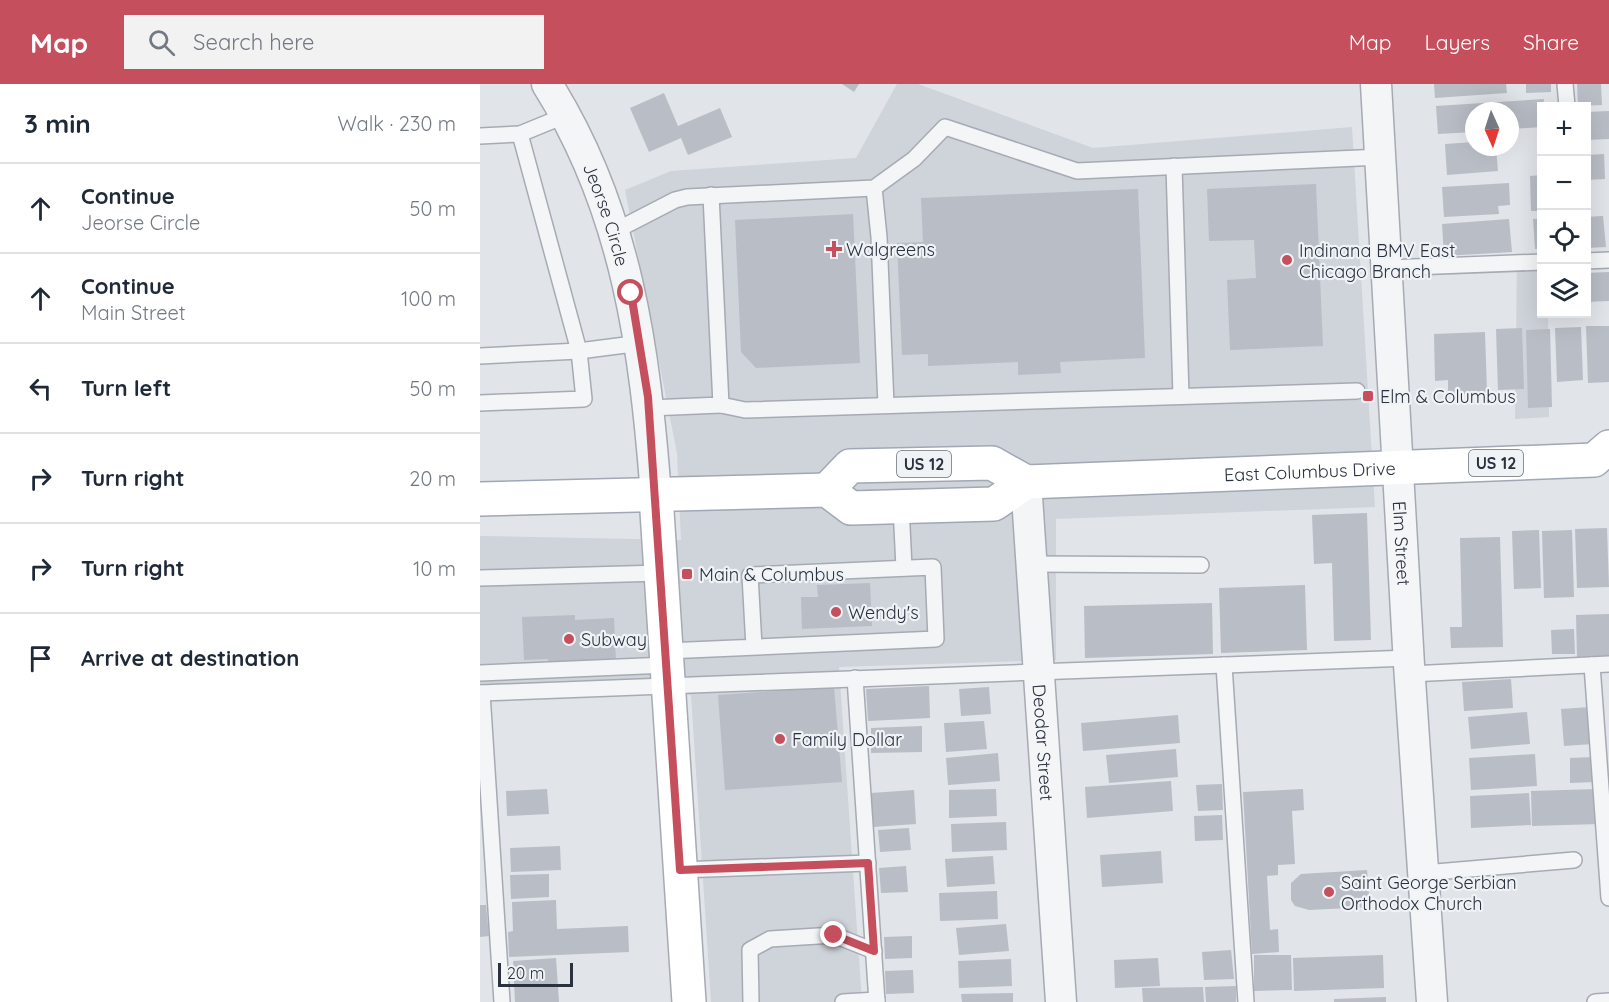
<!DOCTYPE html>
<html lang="en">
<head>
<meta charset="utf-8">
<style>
  :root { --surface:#fff; --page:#f2f2f3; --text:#1f2937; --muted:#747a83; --line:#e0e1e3; --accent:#c54f5d }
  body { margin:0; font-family:Quicksand,sans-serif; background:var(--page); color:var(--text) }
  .controls { position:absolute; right:18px; top:18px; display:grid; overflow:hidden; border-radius:0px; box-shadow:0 6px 24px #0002 }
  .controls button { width:54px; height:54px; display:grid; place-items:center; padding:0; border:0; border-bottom:2px solid var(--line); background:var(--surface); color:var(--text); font:30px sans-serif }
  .compass { position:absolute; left:985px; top:18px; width:54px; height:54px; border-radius:50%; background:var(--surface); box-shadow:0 6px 24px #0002; rotate:177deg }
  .scale { position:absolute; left:18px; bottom:15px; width:75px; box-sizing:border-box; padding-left:6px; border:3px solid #2a313f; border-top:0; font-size:16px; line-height:21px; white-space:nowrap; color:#2a313f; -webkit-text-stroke:4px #f0f3f6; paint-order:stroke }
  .stop { position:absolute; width:18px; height:18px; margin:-14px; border:4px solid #c54f5d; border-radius:50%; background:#fff }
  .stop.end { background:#c54f5d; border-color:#fff; box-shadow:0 2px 6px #0008 }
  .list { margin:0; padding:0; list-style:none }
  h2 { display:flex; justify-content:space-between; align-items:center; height:78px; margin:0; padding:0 24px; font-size:26px }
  h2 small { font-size:20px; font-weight:400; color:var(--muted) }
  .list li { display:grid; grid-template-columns:39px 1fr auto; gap:18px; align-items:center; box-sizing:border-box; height:90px; padding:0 24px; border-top:2px solid var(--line) }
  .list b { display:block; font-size:22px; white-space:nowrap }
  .list p { margin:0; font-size:20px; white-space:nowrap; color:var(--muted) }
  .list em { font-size:20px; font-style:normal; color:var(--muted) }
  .icon { flex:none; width:33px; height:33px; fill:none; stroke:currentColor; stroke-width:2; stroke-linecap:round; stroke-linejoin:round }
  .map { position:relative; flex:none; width:1129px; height:918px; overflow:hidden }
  header { display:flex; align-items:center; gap:36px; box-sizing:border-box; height:84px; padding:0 30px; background:var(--accent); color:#fff }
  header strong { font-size:28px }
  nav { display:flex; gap:33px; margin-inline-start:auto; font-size:21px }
  .search { width:420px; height:54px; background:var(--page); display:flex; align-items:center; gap:15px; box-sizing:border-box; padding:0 21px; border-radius:0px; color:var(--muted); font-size:22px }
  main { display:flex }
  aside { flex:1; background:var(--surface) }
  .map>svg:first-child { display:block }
  .built { fill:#cfd3da }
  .building { fill:#b9bdc5 }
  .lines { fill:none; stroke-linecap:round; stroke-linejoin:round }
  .lane-casing { stroke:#a6abb3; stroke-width:18 }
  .street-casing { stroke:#a6abb3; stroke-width:33 }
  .secondary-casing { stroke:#a6abb3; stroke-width:36 }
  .primary-casing { stroke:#a1a8b4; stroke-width:36 }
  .lane { stroke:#f3f5f7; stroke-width:15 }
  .street { stroke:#f3f5f7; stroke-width:30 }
  .secondary { stroke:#fff; stroke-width:33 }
  .primary { stroke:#fff; stroke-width:33 }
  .route { stroke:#c54f5d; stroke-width:8 }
  .poi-dot { fill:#c54f5d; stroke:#f0f3f6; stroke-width:2 }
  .labels { text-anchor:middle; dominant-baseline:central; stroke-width:4.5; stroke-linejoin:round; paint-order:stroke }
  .shield { fill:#f0f3f6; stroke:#656b76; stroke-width:1.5 }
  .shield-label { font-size:16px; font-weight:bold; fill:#2a313f }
  .street-label { font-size:18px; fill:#2a313f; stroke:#f0f3f6 }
  .poi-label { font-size:18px; fill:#2a313f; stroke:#f0f3f6; text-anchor:start }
</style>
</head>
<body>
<header>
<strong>Map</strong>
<div class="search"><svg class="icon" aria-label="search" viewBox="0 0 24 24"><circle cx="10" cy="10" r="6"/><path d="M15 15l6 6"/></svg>Search here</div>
<nav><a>Map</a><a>Layers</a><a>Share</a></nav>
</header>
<main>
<aside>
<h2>3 min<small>Walk · 230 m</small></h2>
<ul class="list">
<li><svg class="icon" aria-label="ahead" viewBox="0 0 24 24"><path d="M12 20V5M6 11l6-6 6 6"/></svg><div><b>Continue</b><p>Jeorse Circle</p></div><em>50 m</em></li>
<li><svg class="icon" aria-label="ahead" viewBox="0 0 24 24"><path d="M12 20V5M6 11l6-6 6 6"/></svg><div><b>Continue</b><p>Main Street</p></div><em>100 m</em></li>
<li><svg class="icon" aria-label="left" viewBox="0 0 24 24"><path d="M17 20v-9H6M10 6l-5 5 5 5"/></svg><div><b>Turn left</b></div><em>50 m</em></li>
<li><svg class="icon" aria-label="right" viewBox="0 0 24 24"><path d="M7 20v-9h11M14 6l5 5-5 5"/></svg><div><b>Turn right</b></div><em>20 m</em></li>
<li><svg class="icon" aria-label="right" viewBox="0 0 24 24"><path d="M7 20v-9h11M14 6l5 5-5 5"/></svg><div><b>Turn right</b></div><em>10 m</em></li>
<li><svg class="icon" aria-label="arrive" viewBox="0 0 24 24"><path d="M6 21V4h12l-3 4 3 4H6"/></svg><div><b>Arrive at destination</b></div></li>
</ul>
</aside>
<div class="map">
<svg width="1129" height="918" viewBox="0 0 1129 918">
  <rect width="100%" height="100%" fill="#e1e4e9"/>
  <g class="built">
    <polygon points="417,0 438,0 613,64 872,43 895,423 576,435 576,576 359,583 382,918 231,918 211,611 0,611 0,452 201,456 197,369 145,106 191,87 376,74"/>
    <polygon points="1061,178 1062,230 1068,230 1069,333 1035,335 1037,179"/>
  </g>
  <g class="building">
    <polygon points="362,0 379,0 374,8"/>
    <polygon points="954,0 1026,0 1027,9 955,14"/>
    <polygon points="1046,0 1071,0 1071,8 1046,9"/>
    <polygon points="1097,0 1121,0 1122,21 1098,22"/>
    <polygon points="184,9 198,42 240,24 252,53 208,71 201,54 169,68 150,24"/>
    <polygon points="1064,15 1062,43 1030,45 1030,27 994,27 994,48 958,50 956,22"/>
    <polygon points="1129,27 1129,55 1106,56 1106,28"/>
    <polygon points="994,58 994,63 1016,63 1018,87 967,91 965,60"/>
    <polygon points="1124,70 1125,95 1106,96 1106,71"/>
    <polygon points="1062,91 1062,127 1051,127 1050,92"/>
    <polygon points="1029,99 1030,121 1018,122 1019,130 964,133 962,103"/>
    <polygon points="836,100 843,262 750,266 747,196 776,194 774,156 729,157 727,105"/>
    <polygon points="658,105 665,274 580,278 581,289 538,291 538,278 448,282 448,270 422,271 417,159 443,158 441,114"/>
    <polygon points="373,130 380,279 276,284 261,268 255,136"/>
    <polygon points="1123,132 1126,163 1106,164 1106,133"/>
    <polygon points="1029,135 1032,168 964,172 962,140"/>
    <polygon points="1053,135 1062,135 1062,164 1055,165"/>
    <polygon points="1129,188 1129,217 1106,218 1106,189"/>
    <polygon points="1106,242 1129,242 1129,298 1108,299"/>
    <polygon points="1101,243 1103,296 1077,298 1075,244"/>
    <polygon points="1042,244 1044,305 1018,306 1016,245"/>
    <polygon points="1070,245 1072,323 1048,324 1046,246"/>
    <polygon points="1005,248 1007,309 968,311 968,296 955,297 954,250"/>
    <polygon points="887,429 891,556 854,557 852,479 834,480 832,431"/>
    <polygon points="1127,444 1129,503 1097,504 1095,445"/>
    <polygon points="1059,446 1061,504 1034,505 1032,447"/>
    <polygon points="1092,446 1094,513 1064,514 1062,447"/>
    <polygon points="1020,453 1023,563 971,564 970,543 982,543 980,454"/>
    <polygon points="390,499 392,542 322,545 321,513 338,513 337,501"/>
    <polygon points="825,501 827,566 741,569 739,504"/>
    <polygon points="732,519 733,570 605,574 604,522"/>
    <polygon points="1129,530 1129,572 1097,573 1096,531"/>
    <polygon points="95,531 95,536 134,534 136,578 68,584 68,575 44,576 42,533"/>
    <polygon points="1094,545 1095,570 1072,570 1071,546"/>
    <polygon points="1031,595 1033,624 984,627 982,598"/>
    <polygon points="449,602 450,634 388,637 386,605"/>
    <polygon points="354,603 362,698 245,706 238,611"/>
    <polygon points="509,603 511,630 481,632 479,605"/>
    <polygon points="1110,623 1113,660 1084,662 1081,625"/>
    <polygon points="1047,628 1050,660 991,665 988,633"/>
    <polygon points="698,631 700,659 603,667 601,639"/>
    <polygon points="504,637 507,665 466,668 464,639"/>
    <polygon points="442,642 442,668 391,669 391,644"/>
    <polygon points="696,665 698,693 629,699 626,671"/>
    <polygon points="518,669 520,697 468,701 466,674"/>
    <polygon points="1055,670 1057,702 991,706 989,674"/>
    <polygon points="1114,673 1115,698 1090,699 1090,674"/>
    <polygon points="691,697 693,727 607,734 605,703"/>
    <polygon points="742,700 743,726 718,727 716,701"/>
    <polygon points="67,705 69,730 27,732 26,707"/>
    <polygon points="516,705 517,732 469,734 469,706"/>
    <polygon points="823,705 824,726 812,727 815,780 798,781 798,791 787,792 790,846 798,845 799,868 772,870 763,708"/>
    <polygon points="1118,705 1119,740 1052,742 1051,707"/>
    <polygon points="434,706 436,740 393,743 391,709"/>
    <polygon points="1049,709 1051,741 991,744 990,712"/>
    <polygon points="742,731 743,756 715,757 714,732"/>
    <polygon points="526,738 527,766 472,768 471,740"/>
    <polygon points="429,744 431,766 400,768 398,746"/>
    <polygon points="80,762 81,786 31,788 30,764"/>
    <polygon points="681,767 683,799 622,803 620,771"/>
    <polygon points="513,772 515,800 467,803 465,775"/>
    <polygon points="426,782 428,808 401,809 399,784"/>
    <polygon points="887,786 890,823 829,826 815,822 811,816 811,799 821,790"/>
    <polygon points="69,790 69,813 31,815 30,791"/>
    <polygon points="517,807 518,835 460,837 459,809"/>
    <polygon points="76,816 77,845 148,842 149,868 29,873 28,848 33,847 32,818"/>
    <polygon points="0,821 6,821 9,852 0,853"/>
    <polygon points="526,840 529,867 479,871 476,844"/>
    <polygon points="432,852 432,874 405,875 404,853"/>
    <polygon points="751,866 754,895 724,896 722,868"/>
    <polygon points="774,871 811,871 812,906 774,907"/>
    <polygon points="903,871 904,904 814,907 813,874"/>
    <polygon points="76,874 79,918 35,918 33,877"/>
    <polygon points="678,874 680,902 635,904 634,876"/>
    <polygon points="531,875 532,902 479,904 478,877"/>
    <polygon points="433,886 434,909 406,910 405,887"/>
    <polygon points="756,902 756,918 726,918 725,903"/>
    <polygon points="723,903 724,918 663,918 662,904"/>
    <polygon points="533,909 533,918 482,918 481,910"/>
    <polygon points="906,913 906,918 854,918 854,915"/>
  </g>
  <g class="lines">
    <defs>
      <g id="lane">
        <polyline points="1085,0 1087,22"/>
        <polyline points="0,52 40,50 84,32"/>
        <polyline points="694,82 701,312"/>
        <polyline points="394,104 399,153 406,321"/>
        <polyline points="133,148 195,116 207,113 394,104 434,75 465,43 597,87 901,73"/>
        <polyline points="1106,177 1129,176"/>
        <polyline points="907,184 1062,178"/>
        <polyline points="0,272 99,267 161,259"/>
        <polyline points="0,319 104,315 99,267 40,50"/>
        <polyline points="241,321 265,326 877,307"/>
        <polyline points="169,324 241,321 231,111"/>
        <polyline points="421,422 424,484"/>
        <polyline points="552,480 721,481"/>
        <polyline points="0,494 181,489"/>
        <polyline points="186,567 456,555 453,483 270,491 274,563"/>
        <polyline points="744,581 766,918"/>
        <polyline points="1112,581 1129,814"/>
        <polyline points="0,589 187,581"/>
        <polyline points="930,590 1129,580"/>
        <polyline points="375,594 397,918"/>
        <polyline points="0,609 929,574"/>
        <polyline points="2,609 22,918"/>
        <polyline points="200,786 388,779"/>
        <polyline points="944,789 1094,776"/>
        <polyline points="271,918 270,866 290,855 354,851 394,867"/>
        <polyline points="363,918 397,916"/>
        <polyline points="1115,918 1129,917"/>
      </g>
      <g id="street">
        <path id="s1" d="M67 0C147 127 165 266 176 412"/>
        <path id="s2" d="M896 0 929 581 952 918"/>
        <path id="s3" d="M546 398 581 918"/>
      </g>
      <polyline id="secondary" points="176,412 209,918"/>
      <g id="primary">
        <polyline points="347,406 370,382 512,379 546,398"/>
        <path id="s4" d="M0 415 347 406 371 424 514 420 546 398 1114 376 1129 363"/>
      </g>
    </defs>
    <use href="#lane" class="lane-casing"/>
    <use href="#street" class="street-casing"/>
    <use href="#secondary" class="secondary-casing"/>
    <use href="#primary" class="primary-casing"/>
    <use href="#lane" class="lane"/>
    <use href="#street" class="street"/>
    <use href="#secondary" class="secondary"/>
    <use href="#primary" class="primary"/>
  </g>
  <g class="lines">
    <polyline class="route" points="151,209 168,313 200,786 388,779 394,867 354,851"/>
  </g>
  <g class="poi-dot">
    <path d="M351 156h6v6h6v6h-6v6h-6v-6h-6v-6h6z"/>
    <circle cx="807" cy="176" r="6"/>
    <rect x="882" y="306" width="12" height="12" rx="3"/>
    <rect x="201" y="484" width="12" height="12" rx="3"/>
    <circle cx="356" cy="528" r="6"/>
    <circle cx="89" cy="555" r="6"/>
    <circle cx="300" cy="655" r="6"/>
    <circle cx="849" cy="808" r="6"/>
  </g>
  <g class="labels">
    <g class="shield">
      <rect x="989" y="366" width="54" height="26" rx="4.5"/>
      <rect x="417" y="367" width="54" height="26" rx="4.5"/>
    </g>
    <g class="shield-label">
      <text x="1016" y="379">US 12</text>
      <text x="444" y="380">US 12</text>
    </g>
    <g class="street-label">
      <text stroke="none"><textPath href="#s1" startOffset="144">Jeorse Circle</textPath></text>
      <text stroke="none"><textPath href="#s4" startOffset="843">East Columbus Drive</textPath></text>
      <text stroke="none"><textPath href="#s2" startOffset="460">Elm Street</textPath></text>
      <text stroke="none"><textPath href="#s3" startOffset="261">Deodar Street</textPath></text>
    </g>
    <g class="poi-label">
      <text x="366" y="165">Walgreens</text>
      <text x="819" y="166">Indinana BMV East<tspan x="819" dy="21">Chicago Branch</tspan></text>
      <text x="900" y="312">Elm &amp; Columbus</text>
      <text x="219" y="490">Main &amp; Columbus</text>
      <text x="368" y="528">Wendy's</text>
      <text x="101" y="555">Subway</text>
      <text x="312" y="655">Family Dollar</text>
      <text x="861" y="798">Saint George Serbian<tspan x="861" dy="21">Orthodox Church</tspan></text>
    </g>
  </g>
</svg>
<div class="controls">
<button>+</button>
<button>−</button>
<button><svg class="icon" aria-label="locate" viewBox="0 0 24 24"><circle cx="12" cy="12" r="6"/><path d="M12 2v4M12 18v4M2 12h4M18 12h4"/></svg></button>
<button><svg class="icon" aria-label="layers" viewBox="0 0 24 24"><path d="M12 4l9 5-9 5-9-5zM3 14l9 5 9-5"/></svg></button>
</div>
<svg class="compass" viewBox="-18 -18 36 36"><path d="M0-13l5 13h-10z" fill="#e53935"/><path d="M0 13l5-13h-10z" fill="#747a83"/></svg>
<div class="scale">20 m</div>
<div class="stop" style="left:151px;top:209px"></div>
<div class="stop end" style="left:354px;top:851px"></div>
</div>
</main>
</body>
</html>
